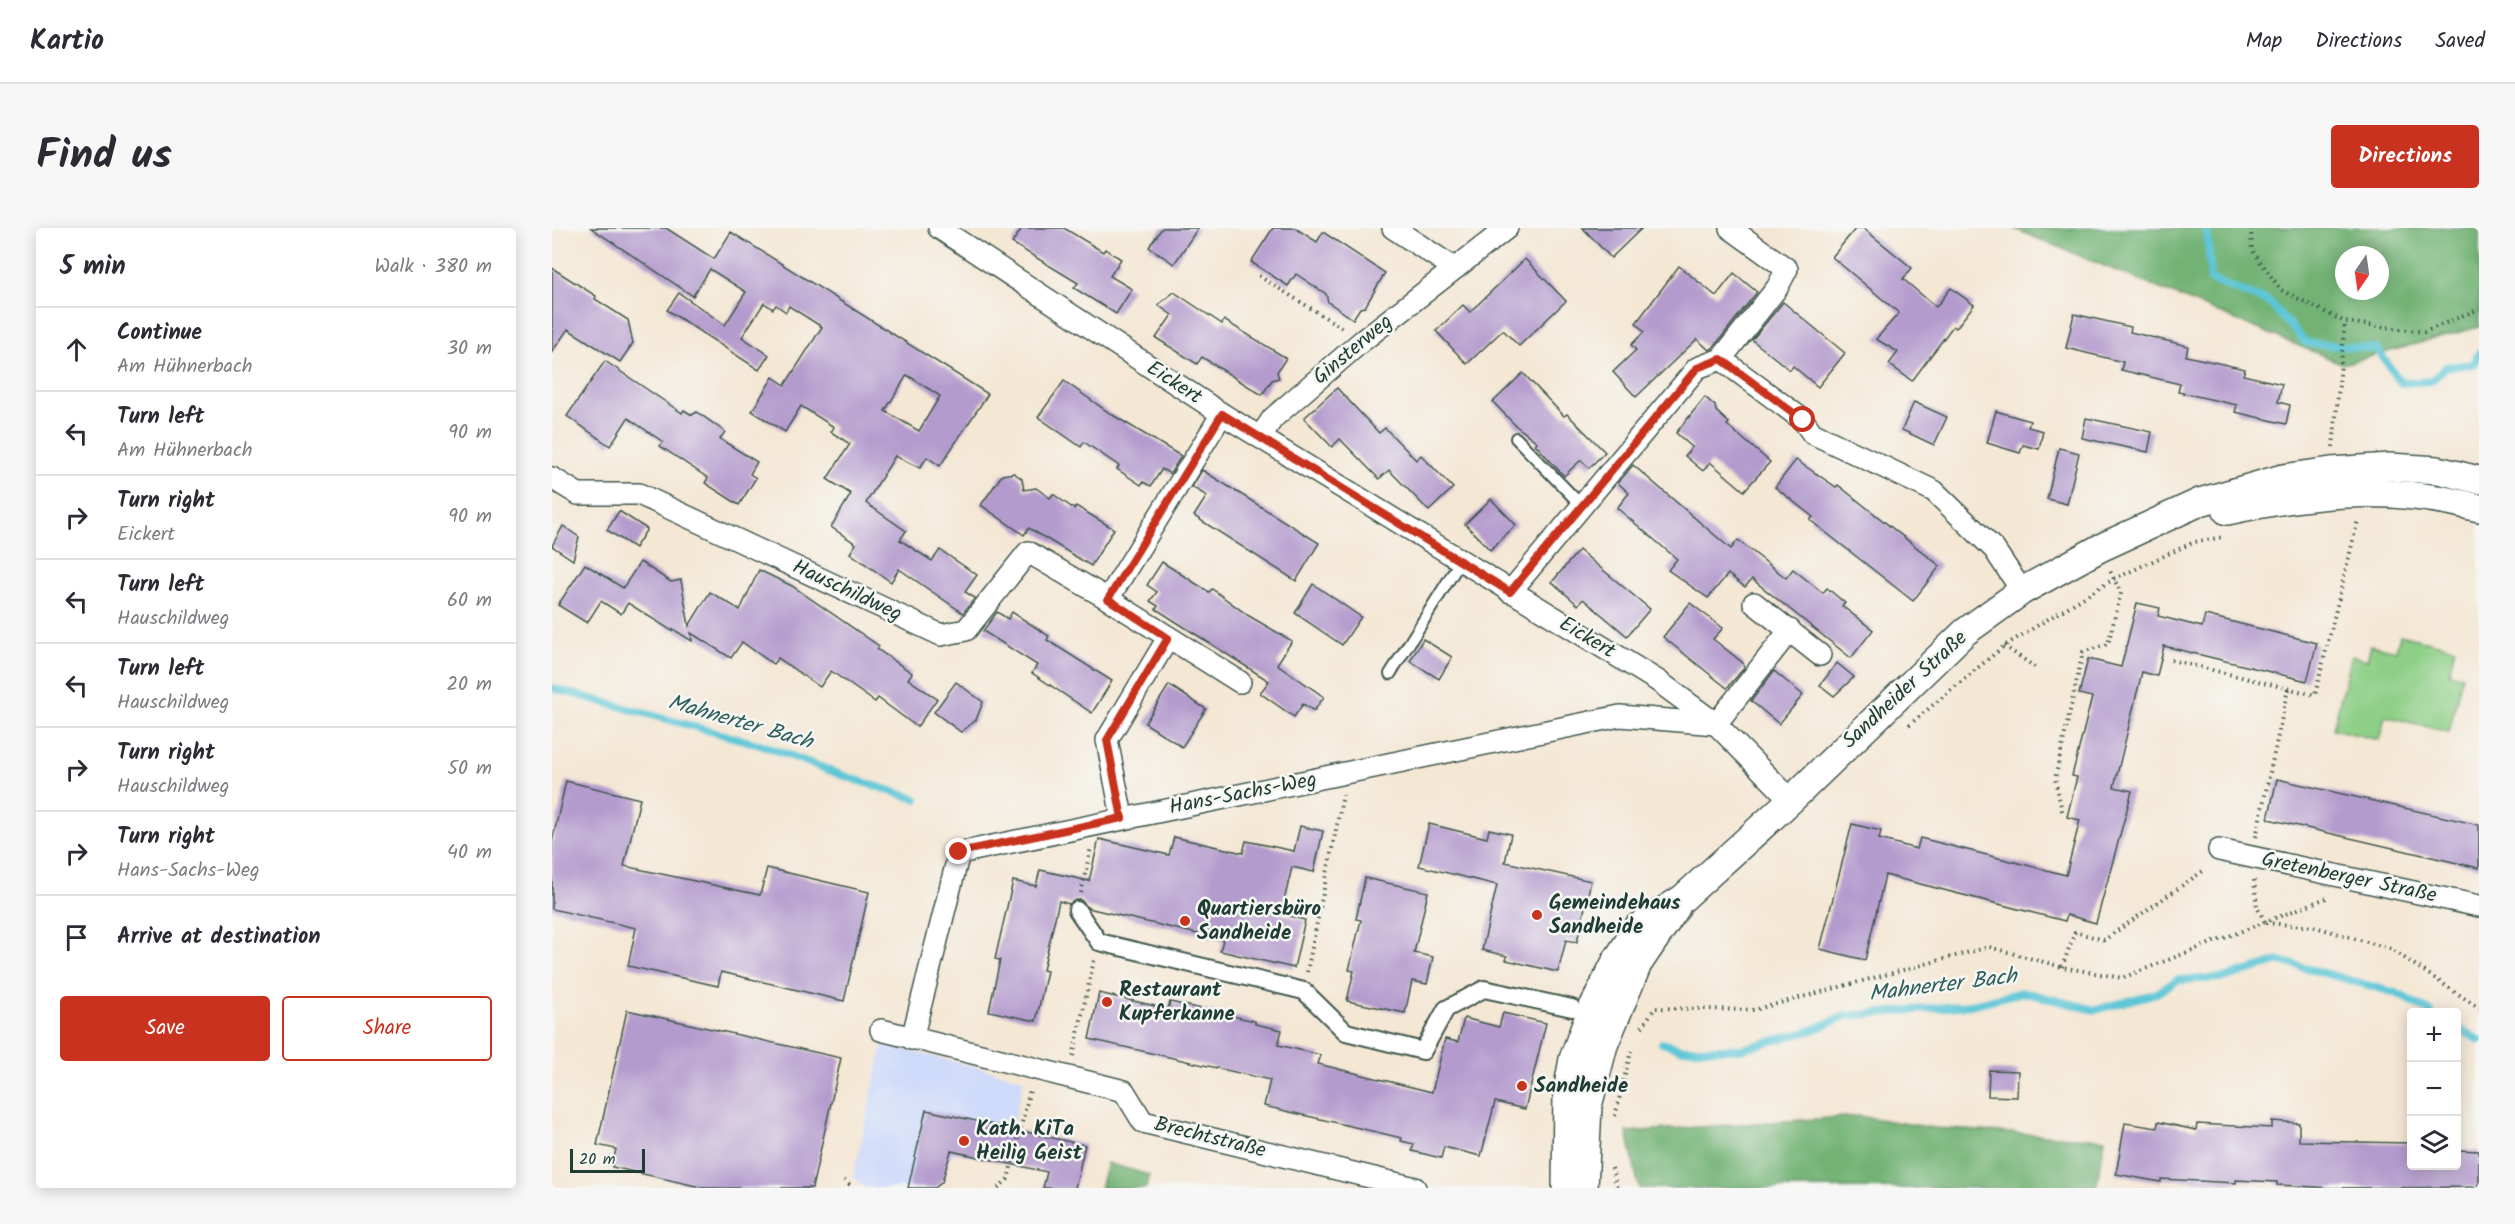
<!DOCTYPE html>
<html lang="en">
<head>
<meta charset="utf-8">
<style>
  :root { --surface:#fff; --page:#f7f7f7; --text:#2b2b33; --muted:#7c7c81; --line:#e1e1e2; --accent:#c8321e }
  body { margin:0; font-family:Kalam,sans-serif; background:var(--page); color:var(--text) }
  .controls { position:absolute; right:18px; bottom:18px; display:grid; overflow:hidden; border-radius:6px; box-shadow:0 3px 15px #0003 }
  .controls button { width:54px; height:54px; display:grid; place-items:center; padding:0; border:0; border-bottom:2px solid var(--line); background:var(--surface); color:var(--text); font:30px sans-serif }
  .compass { position:absolute; left:1783px; top:18px; width:54px; height:54px; border-radius:50%; background:var(--surface); box-shadow:0 3px 15px #0003; rotate:193deg }
  .scale { position:absolute; left:18px; bottom:15px; width:75px; box-sizing:border-box; padding-left:6px; border:3px solid #1f3d34; border-top:0; font-size:16px; line-height:21px; white-space:nowrap; color:#1f3d34; -webkit-text-stroke:4px #f6f6f2; paint-order:stroke }
  .stop { position:absolute; width:18px; height:18px; margin:-14px; border:4px solid #c8321e; border-radius:50%; background:#fff }
  .stop.end { background:#c8321e; border-color:#fff; box-shadow:0 2px 6px #0008 }
  .list { margin:0; padding:0; list-style:none }
  h2 { display:flex; justify-content:space-between; align-items:center; height:78px; margin:0; padding:0 24px; font-size:26px }
  h2 small { font-size:20px; font-weight:400; color:var(--muted) }
  .list li { display:grid; grid-template-columns:39px 1fr auto; gap:18px; align-items:center; box-sizing:border-box; height:84px; padding:0 24px; border-top:2px solid var(--line) }
  .list b { display:block; font-size:22px; white-space:nowrap }
  .list p { margin:0; font-size:20px; white-space:nowrap; color:var(--muted) }
  .list em { font-size:20px; font-style:normal; color:var(--muted) }
  .actions { display:flex; gap:12px; padding:18px 24px }
  .actions a { flex:1; padding:14px 0; border:2px solid var(--accent); border-radius:6px; text-align:center; font-size:21px; color:var(--accent) }
  .actions .main { background:var(--accent); color:#fff }
  .icon { flex:none; width:33px; height:33px; fill:none; stroke:currentColor; stroke-width:2; stroke-linecap:round; stroke-linejoin:round }
  .map { position:relative; flex:none; width:1927px; height:960px; overflow:hidden; border-radius:6px }
  header { display:flex; align-items:center; gap:36px; box-sizing:border-box; height:84px; padding:0 30px; background:var(--surface); border-bottom:2px solid var(--line) }
  header strong { font-size:28px }
  nav { display:flex; gap:33px; margin-inline-start:auto; font-size:21px }
  .intro { display:flex; align-items:center; justify-content:space-between; box-sizing:border-box; height:144px; padding:0 36px }
  h1 { margin:0; font-size:42px }
  .button { padding:15px 27px; border-radius:6px; background:var(--accent); color:#fff; font-size:21px; font-weight:700 }
  main { display:flex; gap:36px; padding:0 36px }
  aside { flex:1; background:var(--surface); border-radius:6px; box-shadow:0 3px 15px #0003 }
  .map>svg:first-child { display:block }
  .built { fill:#cedafa }
  .green { fill:#8ecf87; stroke:#56865e; stroke-width:1.5 }
  .forest { fill:#72b274; stroke:#487854; stroke-width:1.5; fill-rule:evenodd }
  .lines { fill:none; stroke-linecap:round; stroke-linejoin:round }
  .stream { stroke:#5cc6d7; stroke-width:8 }
  .building { fill:#b49bcd; fill-rule:evenodd }
  .service-casing { stroke:#3f564c; stroke-width:14 }
  .pedestrian-casing { stroke:#3f564c; stroke-width:20 }
  .minor-casing { stroke:#3f564c; stroke-width:24 }
  .tertiary-casing { stroke:#3f564c; stroke-width:30 }
  .path { stroke:#3f564c; stroke-width:4; stroke-dasharray:1.5 4.5; stroke-linecap:butt }
  .service { stroke:#fff; stroke-width:10 }
  .pedestrian { stroke:#fff; stroke-width:16 }
  .minor { stroke:#fff; stroke-width:21 }
  .tertiary { stroke:#fff; stroke-width:27 }
  .route { stroke:#c8321e; stroke-width:8 }
  .poi-dot { fill:#c8321e; stroke:#f6f6f2; stroke-width:2 }
  .labels { text-anchor:middle; dominant-baseline:central; stroke-width:5; stroke-linejoin:round; paint-order:stroke }
  .street-label { font-size:21px; fill:#1f3d34; stroke:#f6f6f2 }
  .poi-label { font-size:21px; font-weight:bold; fill:#1f3d34; stroke:#f6f6f2; text-anchor:start }
  .water-label { font-size:22px; font-style:italic; fill:#2e5f5d; stroke:#f6f6f2 }
</style>
</head>
<body>
<header>
<strong>Kartio</strong>
<nav><a>Map</a><a>Directions</a><a>Saved</a></nav>
</header>
<div class="intro"><h1>Find us</h1><a class="button">Directions</a></div>
<main>
<aside>
<h2>5 min<small>Walk · 380 m</small></h2>
<ul class="list">
<li><svg class="icon" aria-label="ahead" viewBox="0 0 24 24"><path d="M12 20V5M6 11l6-6 6 6"/></svg><div><b>Continue</b><p>Am Hühnerbach</p></div><em>30 m</em></li>
<li><svg class="icon" aria-label="left" viewBox="0 0 24 24"><path d="M17 20v-9H6M10 6l-5 5 5 5"/></svg><div><b>Turn left</b><p>Am Hühnerbach</p></div><em>90 m</em></li>
<li><svg class="icon" aria-label="right" viewBox="0 0 24 24"><path d="M7 20v-9h11M14 6l5 5-5 5"/></svg><div><b>Turn right</b><p>Eickert</p></div><em>90 m</em></li>
<li><svg class="icon" aria-label="left" viewBox="0 0 24 24"><path d="M17 20v-9H6M10 6l-5 5 5 5"/></svg><div><b>Turn left</b><p>Hauschildweg</p></div><em>60 m</em></li>
<li><svg class="icon" aria-label="left" viewBox="0 0 24 24"><path d="M17 20v-9H6M10 6l-5 5 5 5"/></svg><div><b>Turn left</b><p>Hauschildweg</p></div><em>20 m</em></li>
<li><svg class="icon" aria-label="right" viewBox="0 0 24 24"><path d="M7 20v-9h11M14 6l5 5-5 5"/></svg><div><b>Turn right</b><p>Hauschildweg</p></div><em>50 m</em></li>
<li><svg class="icon" aria-label="right" viewBox="0 0 24 24"><path d="M7 20v-9h11M14 6l5 5-5 5"/></svg><div><b>Turn right</b><p>Hans-Sachs-Weg</p></div><em>40 m</em></li>
<li><svg class="icon" aria-label="arrive" viewBox="0 0 24 24"><path d="M6 21V4h12l-3 4 3 4H6"/></svg><div><b>Arrive at destination</b></div></li>
</ul>
<div class="actions"><a class="main">Save</a><a>Share</a></div>
</aside>
<div class="map">
<svg width="1927" height="960" viewBox="0 0 1927 960">
  <rect width="100%" height="100%" fill="#f6f6f2"/>
  <filter id="ink" filterUnits="userSpaceOnUse"><feTurbulence type="fractalNoise" baseFrequency=".0167" numOctaves="2"/><feDisplacementMap in="SourceGraphic" scale="12" xChannelSelector="R" yChannelSelector="G"/><feConvolveMatrix kernelMatrix="1 2 1 2 8 2 1 2 1" color-interpolation-filters="sRGB"/></filter>
  <filter id="wash" filterUnits="userSpaceOnUse"><feTurbulence type="fractalNoise" baseFrequency=".008" numOctaves="4" result="noise"/><feDisplacementMap in="SourceGraphic" scale="24" xChannelSelector="R" yChannelSelector="G"/><feGaussianBlur stdDeviation="1.35" result="paint"/><feColorMatrix in="noise" values="0 0 0 0 0 0 0 0 0 0 0 0 0 0 0 0 0 1.4 0 .05"/><feComposite in="paint" operator="in"/></filter>
  <g filter="url(#wash)">
    <rect width="100%" height="100%" fill="#f4e7d4"/>
    <polygon class="built" points="331,816 472,851 452,935 405,924 397,929 390,954 385,960 313,960 301,949"/>
    <polygon class="green" points="1848,407 1903,420 1897,445 1910,448 1897,504 1833,488 1827,512 1781,501 1799,428 1815,432 1819,417 1844,423"/>
    <g class="forest">
      <path d="M1460 0H1927V99L1791 136ZM1792 27H1828V63H1792Z"/>
      <polygon points="1307,888 1382,900 1553,911 1544,960 1087,960 1075,904"/>
      <polygon points="555,935 597,947 594,960 548,960"/>
    </g>
    <g class="lines">
      <g class="stream">
        <polyline points="1655,0 1659,52 1717,74 1754,115 1825,121 1849,155 1879,153 1894,139 1922,136 1927,125"/>
        <polyline points="0,460 213,518 292,548 364,571"/>
        <polyline points="1904,799 1927,812"/>
        <polyline points="1110,815 1129,821 1189,821 1258,803 1293,788 1418,777 1471,764 1543,782 1605,765 1625,752 1671,750 1728,733 1844,765 1879,784"/>
      </g>
    </g>
    <g id="blocks">
      <g class="building">
        <path d="M39 0H114L162 31 179 4 436 166 388 238 375 229 368 240 343 228 314 275 354 303 348 312 380 333 388 322 425 347 413 364 423 370 411 385 347 341 339 354 298 325 304 316 279 299 299 266 275 251 298 216 279 204 282 199 249 178 233 204 200 183 221 149 233 157 270 99 237 78 234 84 224 77 221 81 212 75 190 109 217 127 207 142 115 82 127 65 173 97 194 64 158 41 141 68ZM355 147 388 168 367 203 333 183Z"/>
        <polygon points="470,0 512,0 551,24 553,21 569,31 558,48 580,61 564,86 522,60 526,55 460,15"/>
        <polygon points="610,0 646,0 622,36 597,19"/>
        <polygon points="721,0 743,0 765,14 771,4 833,45 813,79 808,80 801,91 776,74 774,66 744,46 736,58 699,34"/>
        <polygon points="1031,0 1090,0 1059,30"/>
        <polygon points="1304,0 1311,0 1360,40 1351,51 1384,79 1399,60 1422,77 1404,100 1401,98 1360,153 1337,136 1346,124 1324,111 1347,85 1280,29"/>
        <polygon points="973,31 1014,73 967,118 951,102 915,136 884,103 911,77 918,84"/>
        <polygon points="1127,38 1164,68 1182,45 1205,64 1161,120 1157,122 1145,111 1084,169 1061,144 1084,122 1079,117 1092,104 1084,95"/>
        <polygon points="0,40 44,68 43,71 76,92 81,115 68,134 16,101 0,124"/>
        <polygon points="622,64 670,96 672,92 734,130 725,144 727,150 720,152 710,167 650,129 645,136 604,110 620,87 606,77"/>
        <polygon points="1231,74 1293,125 1266,159 1241,138 1238,142 1200,112"/>
        <polygon points="1522,86 1579,99 1578,104 1636,118 1634,128 1693,141 1691,147 1730,156 1726,174 1738,177 1734,196 1683,184 1685,177 1626,164 1628,156 1569,142 1571,134 1514,120"/>
        <polygon points="53,133 130,185 132,182 140,187 145,184 173,204 168,211 205,234 198,246 204,250 187,277 153,255 156,250 108,218 111,214 76,190 58,218 15,188"/>
        <polygon points="971,145 1012,188 1015,186 1053,224 1037,240 1029,232 1012,248 983,216 985,214 963,197 941,174"/>
        <polygon points="512,153 559,186 629,228 618,246 610,241 599,258 591,254 589,257 565,241 567,238 532,214 529,219 486,189"/>
        <polygon points="785,160 827,205 833,200 864,232 869,227 901,260 877,283 837,242 827,251 788,211 780,219 752,190"/>
        <polygon points="1153,169 1163,178 1164,183 1177,195 1175,197 1218,234 1192,263 1158,234 1151,243 1133,228 1140,219 1124,205"/>
        <polygon points="1362,174 1395,189 1382,217 1350,202"/>
        <polygon points="1444,183 1478,193 1476,199 1491,203 1487,221 1471,217 1468,225 1435,215"/>
        <polygon points="1534,190 1600,204 1596,224 1530,210"/>
        <polygon points="1507,220 1527,225 1515,276 1495,271"/>
        <polygon points="1244,232 1284,259 1286,257 1388,338 1361,373 1258,292 1261,289 1223,259"/>
        <polygon points="1081,237 1179,321 1186,312 1234,350 1241,341 1271,365 1275,360 1293,375 1290,378 1321,402 1299,430 1200,351 1193,359 1176,346 1156,370 1116,342 1125,331 1065,280 1077,265 1066,255"/>
        <polygon points="650,242 767,315 744,353 642,288 655,268 640,259"/>
        <polygon points="462,245 470,251 472,262 484,260 498,270 501,266 522,281 524,278 562,301 539,338 477,300 472,307 429,277 450,247"/>
        <polygon points="939,271 964,297 938,322 913,296"/>
        <polygon points="67,283 95,301 83,320 55,302"/>
        <polygon points="11,298 27,309 21,332 0,318"/>
        <polygon points="1027,322 1098,381 1075,408 1031,371 1026,377 1000,354"/>
        <polygon points="88,334 119,354 129,352 137,398 158,364 188,382 207,342 240,358 327,418 325,421 360,445 356,451 385,471 365,499 326,470 323,474 279,443 268,459 226,430 221,436 190,414 179,430 139,405 140,413 121,401 120,403 76,375 69,386 49,373 35,395 6,377 33,336 71,360"/>
        <polygon points="610,334 657,364 660,361 697,388 740,413 725,436 772,469 762,483 751,476 742,489 708,465 717,453 604,381 606,378 598,373 605,364 595,357"/>
        <polygon points="761,356 809,389 790,417 743,385"/>
        <polygon points="1138,375 1171,400 1161,411 1191,435 1192,440 1175,460 1111,409"/>
        <polygon points="1585,375 1608,380 1606,388 1650,399 1653,387 1765,415 1755,453 1612,418 1605,448 1590,444 1562,559 1580,563 1544,695 1515,687 1513,693 1333,647 1313,732 1268,721 1300,596 1329,603 1327,611 1365,621 1368,610 1514,647 1528,592 1515,589 1525,549 1520,548 1540,469 1527,466 1536,431 1569,439"/>
        <polygon points="445,384 456,391 460,384 497,408 495,412 560,453 540,485 480,445 485,437 431,403"/>
        <polygon points="871,411 900,429 887,451 858,433"/>
        <polygon points="1285,435 1302,449 1282,468 1268,457"/>
        <polygon points="1222,443 1251,467 1227,496 1199,473"/>
        <polygon points="404,454 431,474 424,492 409,504 382,484"/>
        <polygon points="617,457 654,481 630,519 593,495"/>
        <polygon points="1725,551 1927,597 1927,640 1716,591"/>
        <polygon points="14,553 88,571 72,638 208,667 215,640 317,664 292,773 169,744 166,758 76,738 84,700 0,681 0,614"/>
        <polygon points="877,596 935,610 937,601 959,606 953,634 1039,653 1025,714 1014,712 1006,744 954,732 955,728 930,722 945,657 867,638"/>
        <polygon points="748,598 771,603 762,644 740,639 729,686 753,692 742,740 668,723 671,712 536,680 529,672 524,672 517,676 507,673 491,742 495,743 484,793 437,783 448,732 443,731 461,653 484,658 488,642 537,653 547,611 617,627 622,609 691,625 694,613 742,623"/>
        <polygon points="813,650 876,664 862,725 881,729 875,756 860,753 853,785 795,773 802,743 797,742 809,692 804,691"/>
        <polygon points="547,765 616,781 618,774 703,793 703,796 730,802 726,817 769,827 766,836 880,864 893,811 906,814 912,790 947,799 951,785 994,795 973,881 943,874 929,928 892,919 889,930 860,923 862,916 849,913 850,910 712,878 718,852 537,811"/>
        <polygon points="75,782 289,830 260,960 153,960 60,939 64,921 45,917"/>
        <polygon points="1437,842 1466,843 1465,869 1436,868"/>
        <polygon points="374,882 533,917 523,960 491,960 495,944 399,923 390,954 383,960 356,960"/>
        <polygon points="1720,893 1747,895 1747,913 1860,915 1860,938 1905,938 1905,922 1927,923 1927,959 1780,960 1725,957 1725,954 1684,952 1684,955 1609,951 1609,954 1564,946 1573,895 1605,900 1606,894 1644,902 1645,896 1720,900"/>
      </g>
    </g>
  </g>
  <g filter="url(#ink)">
    <use href="#blocks" fill-opacity="0" stroke="#3f564c" stroke-width="1.5"/>
    <g class="lines">
      <defs>
        <g id="service">
          <polyline points="964,210 1030,278"/>
          <polyline points="838,446 908,334"/>
        </g>
        <polyline id="pedestrian" points="525,682 547,714 752,763 794,804 871,823 894,781 932,761 1020,780"/>
        <g id="minor">
          <polyline points="387,0 670,186 1106,453 1164,496 1239,572"/>
          <polyline points="841,0 902,40"/>
          <polyline points="1169,131 1251,192 1260,205 1382,263 1442,321 1470,363"/>
          <polyline points="708,209 721,190 810,113 955,0"/>
          <polyline points="0,250 26,266 87,266 389,407 414,402 476,324 556,371 670,186"/>
          <polyline points="958,364 1145,140 1169,131 1225,60 1235,41 1178,0"/>
          <polyline points="556,371 688,454"/>
          <polyline points="1202,375 1268,427"/>
          <polyline points="570,589 555,512 616,410"/>
          <polyline points="1667,622 1927,678"/>
          <polyline points="329,802 572,863 591,894 863,960"/>
          <polyline points="360,811 407,625 1068,488 1164,496 1238,402"/>
        </g>
        <g id="tertiary">
          <path d="M1675 283C1762 264 1841 257 1927 280"/>
          <polyline points="1014,960 1015,864 1021,831 1038,785 1064,733 1086,699 1130,671 1239,572 1413,404 1470,363 1548,320 1648,274 1731,250 1779,243 1838,239 1886,242 1927,252"/>
          <polyline points="1032,960 1036,878 1052,817 1086,736 1124,680"/>
        </g>
      </defs>
      <use href="#service" class="service-casing"/>
      <use href="#pedestrian" class="pedestrian-casing"/>
      <use href="#minor" class="minor-casing"/>
      <use href="#tertiary" class="tertiary-casing"/>
      <g class="path">
        <polyline points="1699,0 1700,22 1729,62 1793,94 1872,104 1927,81"/>
        <polyline points="707,48 792,101"/>
        <polyline points="1781,219 1793,94"/>
        <polyline points="1452,418 1483,439"/>
        <polyline points="1619,432 1763,467 1806,292"/>
        <polyline points="1357,497 1452,418 1562,351 1642,314 1672,309"/>
        <polyline points="1510,583 1503,551 1531,424 1556,416 1569,365 1558,343"/>
        <polyline points="1704,609 1736,461"/>
        <polyline points="1702,652 1705,679 1713,694"/>
        <polyline points="529,665 539,619"/>
        <polyline points="1714,695 1763,699 1839,721 1927,780"/>
        <polyline points="1510,739 1523,704 1552,712 1654,641"/>
        <polyline points="755,744 791,567"/>
        <polyline points="1090,799 1103,780 1202,782 1437,719 1510,739 1570,750 1777,669"/>
        <polyline points="521,828 542,732"/>
        <polyline points="1063,888 1079,823"/>
        <polyline points="1060,940 1065,960"/>
        <polyline points="292,952 301,960"/>
        <polyline points="446,960 456,951 478,862"/>
      </g>
      <use href="#service" class="service"/>
      <use href="#pedestrian" class="pedestrian"/>
      <use href="#minor" class="minor"/>
      <use href="#tertiary" class="tertiary"/>
    </g>
  </g>
  <g class="lines" filter="url(#ink)">
    <polyline class="route" points="407,624 570,590 555,512 616,410 556,371 670,186 958,364 1145,140 1169,131 1251,192"/>
  </g>
  <g class="poi-dot">
    <circle cx="985" cy="687" r="6"/>
    <circle cx="633" cy="693" r="6"/>
    <circle cx="555" cy="774" r="6"/>
    <circle cx="970" cy="858" r="6"/>
    <circle cx="412" cy="913" r="6"/>
  </g>
  <g class="labels">
    <g class="street-label">
      <text transform="translate(801 122) rotate(-40)">Ginsterweg</text>
      <text transform="translate(622 155) rotate(33)">Eickert</text>
      <text transform="translate(295 363) rotate(25)">Hauschildweg</text>
      <text transform="translate(1035 410) rotate(31)">Eickert</text>
      <text transform="translate(1353 462) rotate(-43)">Sandheider Straße</text>
      <text transform="translate(691 566) rotate(-11)">Hans-Sachs-Weg</text>
      <text transform="translate(1797 650) rotate(12)">Gretenberger Straße</text>
      <text transform="translate(658 910) rotate(14)">Brechtstraße</text>
    </g>
    <g class="poi-label">
      <text x="997" y="675">Gemeindehaus<tspan x="997" dy="24">Sandheide</tspan></text>
      <text x="645" y="681">Quartiersbüro<tspan x="645" dy="24">Sandheide</tspan></text>
      <text x="567" y="762">Restaurant<tspan x="567" dy="24">Kupferkanne</tspan></text>
      <text x="982" y="858">Sandheide</text>
      <text x="424" y="901">Kath. KiTa<tspan x="424" dy="24">Heilig Geist</tspan></text>
    </g>
    <g class="water-label">
      <text transform="translate(188 495) rotate(16)">Mahnerter Bach</text>
      <text transform="translate(1391 758) rotate(-7)">Mahnerter Bach</text>
    </g>
  </g>
</svg>
<div class="controls">
<button>+</button>
<button>−</button>
<button><svg class="icon" aria-label="layers" viewBox="0 0 24 24"><path d="M12 4l9 5-9 5-9-5zM3 14l9 5 9-5"/></svg></button>
</div>
<svg class="compass" viewBox="-18 -18 36 36"><path d="M0-13l5 13h-10z" fill="#e53935"/><path d="M0 13l5-13h-10z" fill="#7c7c81"/></svg>
<div class="scale">20 m</div>
<div class="stop" style="left:1251px;top:192px"></div>
<div class="stop end" style="left:407px;top:624px"></div>
</div>
</main>
</body>
</html>
